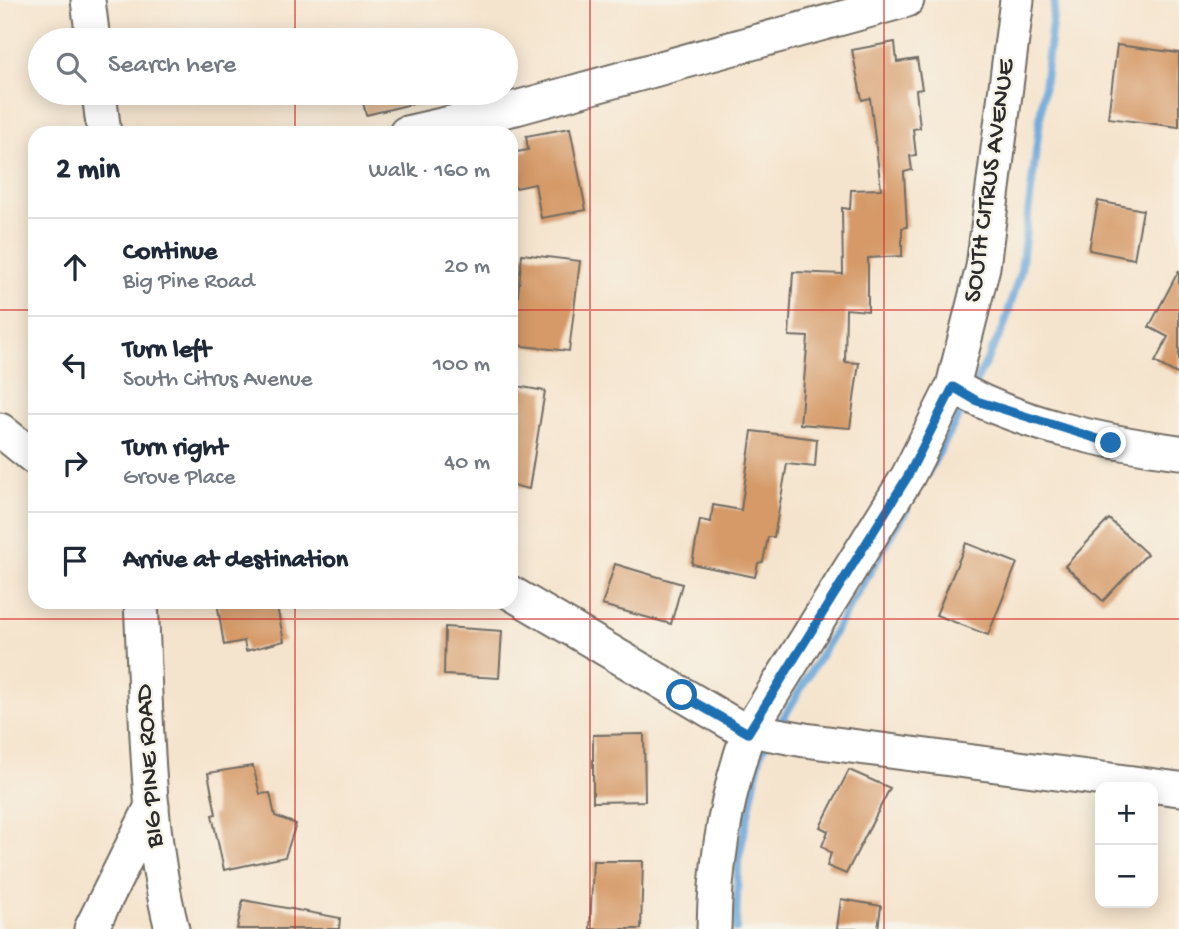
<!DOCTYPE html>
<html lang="en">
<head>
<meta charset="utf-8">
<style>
  :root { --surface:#fff; --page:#f6f6f7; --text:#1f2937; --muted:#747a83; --line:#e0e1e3 }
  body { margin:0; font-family:"Gochi Hand",sans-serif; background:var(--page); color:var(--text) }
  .controls { position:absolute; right:21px; bottom:21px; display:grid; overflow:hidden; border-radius:14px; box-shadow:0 4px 18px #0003 }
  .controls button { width:63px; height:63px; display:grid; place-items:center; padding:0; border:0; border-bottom:2px solid var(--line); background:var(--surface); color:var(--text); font:35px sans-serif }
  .stop { position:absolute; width:21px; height:21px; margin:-16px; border:5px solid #1f6fb2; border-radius:50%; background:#fff }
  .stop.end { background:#1f6fb2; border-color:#fff; box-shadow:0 2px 7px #0008 }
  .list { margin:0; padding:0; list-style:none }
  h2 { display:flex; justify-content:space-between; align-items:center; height:91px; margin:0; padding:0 28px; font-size:30px }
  h2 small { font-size:23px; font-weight:400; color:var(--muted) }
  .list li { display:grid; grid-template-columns:46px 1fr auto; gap:21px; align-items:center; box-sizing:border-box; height:98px; padding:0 28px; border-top:2px solid var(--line) }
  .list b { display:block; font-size:26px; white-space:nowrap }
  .list p { margin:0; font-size:23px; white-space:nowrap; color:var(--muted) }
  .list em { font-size:23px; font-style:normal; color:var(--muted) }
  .icon { flex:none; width:38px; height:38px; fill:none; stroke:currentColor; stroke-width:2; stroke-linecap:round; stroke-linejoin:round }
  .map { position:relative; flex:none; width:1179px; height:929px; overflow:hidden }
  .search { position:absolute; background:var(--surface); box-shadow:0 4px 18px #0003; left:28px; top:28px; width:490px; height:77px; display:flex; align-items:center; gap:18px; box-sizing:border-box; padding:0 24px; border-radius:38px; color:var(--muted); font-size:26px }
  .panel { position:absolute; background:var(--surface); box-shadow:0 4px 18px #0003; left:28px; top:126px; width:490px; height:483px; border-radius:21px }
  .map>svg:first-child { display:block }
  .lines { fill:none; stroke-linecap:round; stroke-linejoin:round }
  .stream { stroke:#68a5d9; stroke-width:8 }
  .building { fill:#d59a68 }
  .minor-casing { stroke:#726c64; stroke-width:37 }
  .minor { stroke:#fff; stroke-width:33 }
  .route { stroke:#1f6fb2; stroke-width:9 }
  .grid { fill:none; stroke:#d62828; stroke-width:2; stroke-opacity:0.55 }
  .labels { text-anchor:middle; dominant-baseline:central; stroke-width:5; stroke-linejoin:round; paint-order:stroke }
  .street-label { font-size:26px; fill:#2b2b2b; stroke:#f7f3e8 }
</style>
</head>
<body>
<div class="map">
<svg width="1179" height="929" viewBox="0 0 1179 929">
  <rect width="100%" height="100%" fill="#f7f3e8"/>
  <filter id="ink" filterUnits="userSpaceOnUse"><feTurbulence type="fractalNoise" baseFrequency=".0143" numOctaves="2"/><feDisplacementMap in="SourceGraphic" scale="14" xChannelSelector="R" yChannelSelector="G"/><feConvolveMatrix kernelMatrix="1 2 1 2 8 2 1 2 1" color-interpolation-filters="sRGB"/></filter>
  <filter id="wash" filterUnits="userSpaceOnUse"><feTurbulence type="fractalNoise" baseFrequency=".00686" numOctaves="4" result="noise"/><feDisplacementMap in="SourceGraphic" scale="28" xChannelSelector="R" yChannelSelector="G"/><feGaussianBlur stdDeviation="1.57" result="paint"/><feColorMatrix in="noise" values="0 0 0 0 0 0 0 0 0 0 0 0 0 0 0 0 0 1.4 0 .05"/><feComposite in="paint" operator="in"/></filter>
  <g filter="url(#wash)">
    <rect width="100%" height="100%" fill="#f5e4cd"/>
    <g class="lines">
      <g class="stream">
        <polyline points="973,387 1003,329 1021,270 1055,0"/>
        <polyline points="927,474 966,402"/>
        <polyline points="778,727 907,509"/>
        <polyline points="736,929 738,861 761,752 769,741"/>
      </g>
    </g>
    <g id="blocks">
      <g class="building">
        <polygon points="895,42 897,62 917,59 922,89 916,90 920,128 913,129 916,155 910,156 912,170 904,172 907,227 902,228 902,256 868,258 868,311 846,309 845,362 859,363 850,428 800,424 808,337 789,336 793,272 843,274 842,208 850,209 851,190 881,189 870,98 862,100 852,50"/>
        <polygon points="1117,45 1179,53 1179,127 1108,118"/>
        <polygon points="361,93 423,93 424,101 366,115"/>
        <polygon points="570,128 586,210 541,218 535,184 511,189 511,153 528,150 526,136"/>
        <polygon points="1098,201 1143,210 1134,259 1089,250"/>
        <polygon points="522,254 580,261 569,351 513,345"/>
        <polygon points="1179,270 1179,375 1155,362 1168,337 1149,327"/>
        <polygon points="511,385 545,391 529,489 511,485"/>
        <polygon points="752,431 817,439 815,467 787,464 774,537 768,537 763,562 758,563 755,577 692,564 700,520 711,522 713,505 741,510"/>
        <polygon points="1109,519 1147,554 1103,601 1065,566"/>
        <polygon points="966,543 1017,563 988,635 936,615"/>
        <polygon points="615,564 682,584 671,624 602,605"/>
        <polygon points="217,602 276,602 284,641 246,651 244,641 224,645"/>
        <polygon points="445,627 502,631 499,678 444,675"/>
        <polygon points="644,734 645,801 593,802 593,735"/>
        <polygon points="253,766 260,794 270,793 275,816 296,824 285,857 224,870 212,815 216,814 208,773"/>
        <polygon points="849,770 890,788 846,874 827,866 831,853 822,846 828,831 820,827"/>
        <polygon points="593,861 643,861 641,929 590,929"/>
        <polygon points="841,899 881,906 878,929 837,929"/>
        <polygon points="243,900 340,918 339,929 237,929"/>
      </g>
    </g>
  </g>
  <g filter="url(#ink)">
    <use href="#blocks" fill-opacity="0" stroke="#726c64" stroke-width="2"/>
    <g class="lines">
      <defs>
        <g id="minor">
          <polyline points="88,0 93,40"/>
          <polyline points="99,93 104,133"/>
          <polyline points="406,133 516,108 907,0"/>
          <path d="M953 386C1014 423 1108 443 1179 452"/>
          <polyline points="0,430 35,458"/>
          <polyline points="511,593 748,733"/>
          <path d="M141 602C147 711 145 823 172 929"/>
          <polyline points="750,730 805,740 1179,789"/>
          <polyline points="91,929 152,806"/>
          <path d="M714 929C715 862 726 797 748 733L908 476 953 386 983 267 1017 0"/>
        </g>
      </defs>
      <use href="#minor" class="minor-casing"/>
      <use href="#minor" class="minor"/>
    </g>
  </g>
  <g class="lines" filter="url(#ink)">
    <polyline class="route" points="682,695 748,733 908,476 953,387 977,401 1111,443"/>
  </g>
  <path class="grid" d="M295 0V40M590 0V929M884 0V929M295 93V133M0 310H35M511 310H1179M295 602V929M0 619H1179"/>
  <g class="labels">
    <g class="street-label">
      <text transform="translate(991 181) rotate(-82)">SOUTH CITRUS AVENUE</text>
      <text transform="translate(151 766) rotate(-94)">BIG PINE ROAD</text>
    </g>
  </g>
</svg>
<div class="controls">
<button>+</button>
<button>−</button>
</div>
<div class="stop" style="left:682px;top:695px"></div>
<div class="stop end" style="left:1111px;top:443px"></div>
<div class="search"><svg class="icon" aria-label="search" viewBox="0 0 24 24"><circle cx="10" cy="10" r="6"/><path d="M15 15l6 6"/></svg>Search here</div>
<section class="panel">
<h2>2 min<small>Walk · 160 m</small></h2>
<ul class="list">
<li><svg class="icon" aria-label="ahead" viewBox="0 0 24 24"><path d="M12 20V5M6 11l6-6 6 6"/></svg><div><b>Continue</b><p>Big Pine Road</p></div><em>20 m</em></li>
<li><svg class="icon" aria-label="left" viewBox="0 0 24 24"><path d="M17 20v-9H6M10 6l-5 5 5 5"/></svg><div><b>Turn left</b><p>South Citrus Avenue</p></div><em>100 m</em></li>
<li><svg class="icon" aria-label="right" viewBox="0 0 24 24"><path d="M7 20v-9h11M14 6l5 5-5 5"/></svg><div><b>Turn right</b><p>Grove Place</p></div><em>40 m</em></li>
<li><svg class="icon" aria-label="arrive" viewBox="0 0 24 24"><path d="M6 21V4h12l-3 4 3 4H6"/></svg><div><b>Arrive at destination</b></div></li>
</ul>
</section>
</div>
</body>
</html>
